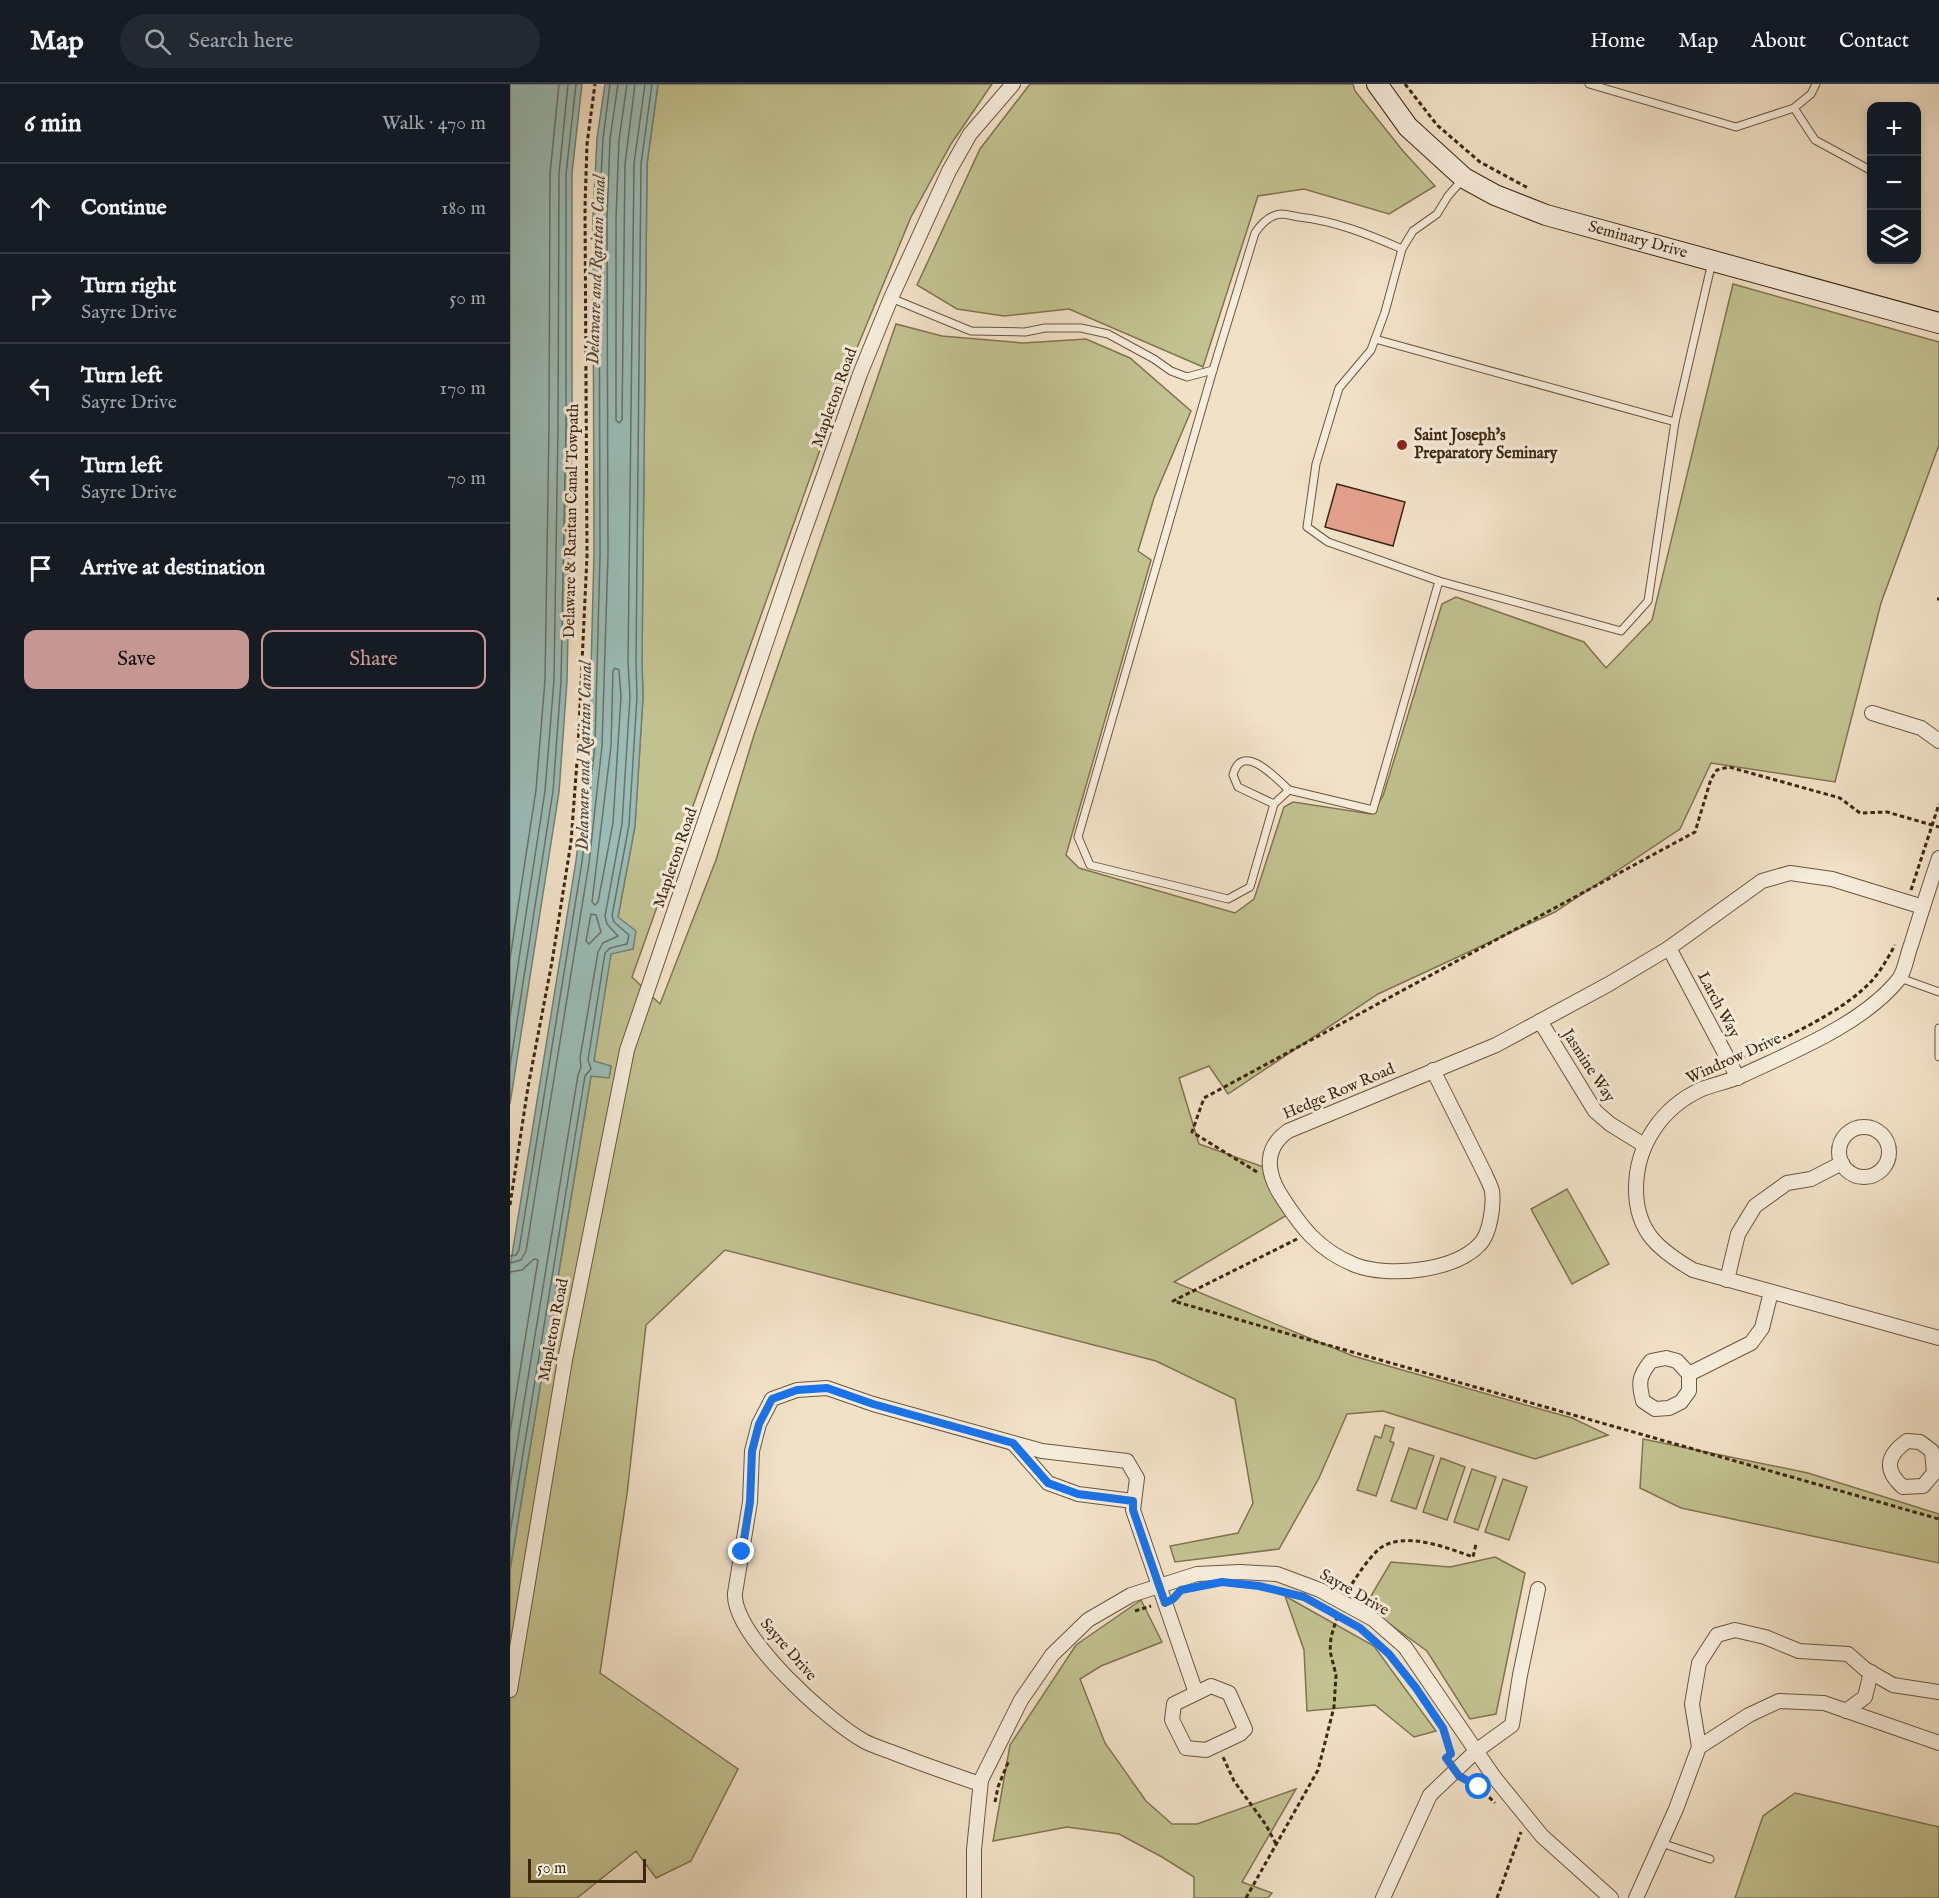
<!DOCTYPE html>
<html lang="en">
<head>
<meta charset="utf-8">
<style>
  :root { --surface:#171b24; --page:#242831; --text:#f1f3f6; --muted:#9ea1a6; --line:#363941; --accent:#c59692 }
  body { margin:0; font-family:"IM FELL English",serif; background:var(--page); color:var(--text) }
  .controls { position:absolute; right:18px; top:18px; display:grid; overflow:hidden; border-radius:12px; box-shadow:0 3px 9px #0003 }
  .controls button { width:54px; height:54px; display:grid; place-items:center; padding:0; border:0; border-bottom:2px solid var(--line); background:var(--surface); color:var(--text); font:30px sans-serif }
  .scale { position:absolute; left:18px; bottom:15px; width:118px; box-sizing:border-box; padding-left:6px; border:3px solid #3d2710; border-top:0; font-size:16px; line-height:21px; white-space:nowrap; color:#3d2710; -webkit-text-stroke:4px #f6ecdb; paint-order:stroke }
  .stop { position:absolute; width:18px; height:18px; margin:-14px; border:4px solid #1a73e8; border-radius:50%; background:#fff }
  .stop.end { background:#1a73e8; border-color:#fff; box-shadow:0 2px 6px #0008 }
  .list { margin:0; padding:0; list-style:none }
  h2 { display:flex; justify-content:space-between; align-items:center; height:78px; margin:0; padding:0 24px; font-size:26px }
  h2 small { font-size:20px; font-weight:400; color:var(--muted) }
  .list li { display:grid; grid-template-columns:39px 1fr auto; gap:18px; align-items:center; box-sizing:border-box; height:90px; padding:0 24px; border-top:2px solid var(--line) }
  .list b { display:block; font-size:22px; white-space:nowrap }
  .list p { margin:0; font-size:20px; white-space:nowrap; color:var(--muted) }
  .list em { font-size:20px; font-style:normal; color:var(--muted) }
  .actions { display:flex; gap:12px; padding:18px 24px }
  .actions a { flex:1; padding:14px 0; border:2px solid var(--accent); border-radius:12px; text-align:center; font-size:21px; color:var(--accent) }
  .actions .main { background:var(--accent); color:#111 }
  .icon { flex:none; width:33px; height:33px; fill:none; stroke:currentColor; stroke-width:2; stroke-linecap:round; stroke-linejoin:round }
  .map { position:relative; flex:none; width:1429px; height:1814px; overflow:hidden }
  header { display:flex; align-items:center; gap:36px; box-sizing:border-box; height:84px; padding:0 30px; background:var(--surface); border-bottom:2px solid var(--line) }
  header strong { font-size:28px }
  nav { display:flex; gap:33px; margin-inline-start:auto; font-size:21px }
  .search { width:420px; height:54px; background:var(--page); display:flex; align-items:center; gap:15px; box-sizing:border-box; padding:0 21px; border-radius:33px; color:var(--muted); font-size:22px }
  main { display:flex }
  aside { flex:1; background:var(--surface) }
  .map>svg:first-child { display:block }
  .green { fill:#c2c190; stroke:#807450; stroke-width:1.5 }
  .water { fill:#9bbdb8; stroke:#758175; stroke-width:1.5 }
  .lines { fill:none; stroke-linecap:round; stroke-linejoin:round }
  .shore { stroke:#6c7264; stroke-width:1.5 }
  .building { fill:#e3a08e; stroke:#3d2710; stroke-width:1.5 }
  .lane-casing { stroke:#6a563e; stroke-width:9 }
  .street-casing { stroke:#6a563e; stroke-width:16 }
  .secondary-casing { stroke:#3d2710; stroke-width:22 }
  .path { stroke:#3d2710; stroke-width:3; stroke-dasharray:4.5 3; stroke-linecap:butt }
  .lane { stroke:#f6ecdb; stroke-width:7 }
  .street { stroke:#f6ecdb; stroke-width:14 }
  .secondary { stroke:#f6ecdb; stroke-width:20 }
  .route { stroke:#1a73e8; stroke-width:8 }
  .poi-dot { fill:#8f2418; stroke:#f6ecdb; stroke-width:2 }
  .labels { text-anchor:middle; dominant-baseline:central; stroke-width:6; stroke-linejoin:round; paint-order:stroke }
  .street-label { font-size:16px; fill:#3d2710; stroke:#f6ecdb }
  .poi-label { font-size:16px; font-weight:bold; fill:#3d2710; stroke:#f6ecdb; text-anchor:start }
  .water-label { font-size:18px; font-style:italic; fill:#544c3a; stroke:#f6ecdb }
</style>
</head>
<body>
<header>
<strong>Map</strong>
<div class="search"><svg class="icon" aria-label="search" viewBox="0 0 24 24"><circle cx="10" cy="10" r="6"/><path d="M15 15l6 6"/></svg>Search here</div>
<nav><a>Home</a><a>Map</a><a>About</a><a>Contact</a></nav>
</header>
<main>
<aside>
<h2>6 min<small>Walk · 470 m</small></h2>
<ul class="list">
<li><svg class="icon" aria-label="ahead" viewBox="0 0 24 24"><path d="M12 20V5M6 11l6-6 6 6"/></svg><div><b>Continue</b></div><em>180 m</em></li>
<li><svg class="icon" aria-label="right" viewBox="0 0 24 24"><path d="M7 20v-9h11M14 6l5 5-5 5"/></svg><div><b>Turn right</b><p>Sayre Drive</p></div><em>50 m</em></li>
<li><svg class="icon" aria-label="left" viewBox="0 0 24 24"><path d="M17 20v-9H6M10 6l-5 5 5 5"/></svg><div><b>Turn left</b><p>Sayre Drive</p></div><em>170 m</em></li>
<li><svg class="icon" aria-label="left" viewBox="0 0 24 24"><path d="M17 20v-9H6M10 6l-5 5 5 5"/></svg><div><b>Turn left</b><p>Sayre Drive</p></div><em>70 m</em></li>
<li><svg class="icon" aria-label="arrive" viewBox="0 0 24 24"><path d="M6 21V4h12l-3 4 3 4H6"/></svg><div><b>Arrive at destination</b></div></li>
</ul>
<div class="actions"><a class="main">Save</a><a>Share</a></div>
</aside>
<div class="map">
<svg width="1429" height="1814" viewBox="0 0 1429 1814">
  <rect width="100%" height="100%" fill="#f1e1c7"/>
  <filter id="stains"><feTurbulence type="fractalNoise" baseFrequency=".00333" numOctaves="4"/><feColorMatrix values="0 0 0 0 .2 0 0 0 0 .09 0 0 0 0 .02 0 0 0 .5 -.17"/></filter>
  <radialGradient id="worn" r=".72"><stop offset=".6" stop-color="#630" stop-opacity="0"/><stop offset="1" stop-color="#630" stop-opacity=".3"/></radialGradient>
  <g class="green">
    <polygon points="148,0 482,0 441,60 401,133 342,276 122,893 150,920 206,776 244,651 386,240 432,252 513,259 576,255 620,274 681,327 644,414 628,467 641,476 556,771 569,784 725,829 744,815 774,723 783,718 861,730 873,712 932,520 946,513 1074,558 1096,584 1142,536 1223,200 1429,258 1429,361 1371,519 1325,698 1201,679 1170,745 1045,828 868,910 718,1010 699,982 669,994 689,1060 762,1086 782,1128 664,1198 843,1272 1062,1334 1098,1351 1025,1375 873,1327 837,1330 809,1394 769,1465 665,1478 660,1462 728,1449 743,1419 725,1315 646,1277 215,1166 136,1241 117,1410 90,1589 228,1685 181,1777 146,1794 126,1767 67,1814 0,1814 0,1486 81,992 99,993 101,982 83,978 101,869 123,865 108,833 125,742 133,613 132,577 137,80"/>
    <polygon points="520,0 843,0 845,7 893,67 925,102 879,130 794,105 748,112 693,283 559,225 494,232 447,225 407,201 470,65"/>
    <polygon points="1057,1105 1099,1180 1062,1200 1021,1125"/>
    <polygon points="875,1341 884,1344 880,1357 884,1359 866,1412 847,1406 865,1352 871,1354"/>
    <polygon points="1133,1355 1298,1389 1429,1430 1429,1479 1171,1424 1130,1404"/>
    <polygon points="899,1364 924,1372 906,1425 881,1417"/>
    <polygon points="931,1374 955,1383 937,1436 913,1428"/>
    <polygon points="962,1385 986,1393 968,1446 944,1438"/>
    <polygon points="993,1395 1017,1403 999,1456 975,1448"/>
    <polygon points="985,1473 1015,1489 986,1630 960,1635 917,1567 855,1522 881,1478 940,1483"/>
    <polygon points="775,1512 864,1562 926,1647 904,1653 865,1621 797,1627 794,1566"/>
    <polygon points="631,1516 652,1558 591,1582 570,1595 595,1659 636,1717 662,1740 687,1740 786,1705 732,1798 762,1809 758,1814 684,1814 684,1793 652,1773 609,1750 557,1743 483,1757 500,1661 566,1561"/>
    <polygon points="1285,1709 1429,1743 1429,1814 1225,1814 1253,1732"/>
  </g>
  <g class="water">
    <polygon points="0,0 72,0 62,89 62,342 57,597 49,708 0,1020"/>
    <polygon points="95,0 148,0 137,80 132,577 133,613 125,742 108,833 126,847 123,865 101,870 84,977 101,982 99,994 81,992 0,1486 0,1183 66,777 79,661 84,470 83,134 87,54"/>
  </g>
  <g class="lines">
    <g class="shore">
      <polyline points="117,0 109,56 106,134 106,336 109,339 112,336 115,80 125,0"/>
      <polygon points="105,584 109,586 111,613 103,739 88,818 85,821 82,818 101,662 103,587"/>
      <polygon points="81,830 86,831 91,848 79,860 76,857"/>
      <polyline points="0,875 26,706 35,596 39,342 40,90 49,0"/>
      <polyline points="0,933 35,707 44,596 48,342 49,90 58,0"/>
      <polyline points="0,982 43,707 51,597 56,342 56,90 66,0"/>
      <polyline points="0,1172 6,1171 9,1166 72,778 85,661 90,471 89,134 93,55 100,0"/>
      <polyline points="0,1179 11,1176 16,1167 79,779 92,662 98,471 97,134 100,55 108,0"/>
      <polyline points="0,1188 12,1186 24,1175 28,1176 0,1348"/>
      <polyline points="0,1403 68,991 71,983 70,974 88,868 93,859 108,852 97,840 95,832 112,740 120,613 118,577 124,80 135,0"/>
      <polyline points="0,1449 75,992 81,985 78,976 95,869 100,864 117,860 119,851 104,838 102,832 119,741 127,613 126,577 131,80 142,0"/>
    </g>
  </g>
  <polygon class="building" points="827,400 895,418 883,462 815,443"/>
  <g class="lines">
    <defs>
      <g id="lane">
        <polyline points="1079,0 1226,43 1284,24 1301,10 1306,0"/>
        <polyline points="1284,24 1305,56 1362,87"/>
        <path d="M381 214 461 247 515 248 535 244H571L598 250 644 275 661 287 677 293 703 286 745 149C751 140 759 131 771 130 776 130 783 132 789 133 825 137 858 150 892 165"/>
        <polyline points="865,255 1165,338"/>
        <polyline points="703,286 568,753 580,781 718,815 740,803 764,720 779,706 863,726 929,497 1111,547 1138,517 1165,338 1202,178"/>
        <polyline points="929,497 818,458 797,443 806,380 829,304 861,266 875,228 892,165 903,147 927,130 938,112 952,96"/>
        <path d="M764 720 728 703 723 691C732 656 767 695 779 706"/>
        <polyline points="1390,894 1429,908"/>
        <polyline points="1429,944 1429,973"/>
        <polyline points="1151,1759 1200,1775"/>
      </g>
      <g id="street">
        <polyline points="1362,629 1411,644 1429,657"/>
        <path d="M1429 774C1419 803 1410 832 1401 861 1397 871 1395 887 1389 895 1353 940 1282 968 1231 992 1218 998 1204 1000 1192 1005 1152 1023 1126 1061 1126 1105 1126 1148 1149 1166 1183 1186L1429 1254"/>
        <polyline points="1159,864 1228,994"/>
        <polyline points="1030,937 1085,1027 1100,1040 1134,1061"/>
        <path d="M923 986 975 1090C977 1095 981 1102 982 1107 984 1121 980 1150 970 1160 945 1187 879 1194 845 1181 808 1166 791 1143 770 1110 756 1087 754 1064 778 1047L986 961 1099 900 1159 864 1252 797 1280 789 1322 795 1413 823"/>
        <circle cx="1354" cy="1068" r="25"/>
        <polyline points="1217,1196 1228,1150 1245,1122 1277,1099 1301,1095 1332,1079"/>
        <path d="M1156 1274 1167 1277 1179 1290V1307L1171 1318 1159 1324 1145 1325 1133 1317C1128 1298 1129 1292 1141 1277Z"/>
        <polyline points="1179,1290 1241,1259 1252,1244 1261,1208"/>
        <path d="M1397 1357 1410 1358 1422 1367 1424 1389 1413 1402 1393 1403C1374 1386 1376 1372 1397 1357Z"/>
        <polyline points="503,1359 538,1399 568,1410 623,1417"/>
        <polygon points="701,1602 719,1609 735,1645 730,1650 696,1666 676,1664 662,1636 664,1620"/>
        <polyline points="0,1606 55,1276 117,966 286,470 350,290 381,214 439,87 460,50 503,0"/>
        <polyline points="1336,1627 1355,1613 1361,1588"/>
        <polyline points="1189,1663 1239,1631 1269,1617 1314,1619 1429,1659"/>
        <path d="M470 1700C441 1690 412 1680 384 1669 374 1665 363 1662 354 1657 318 1637 222 1551 225 1509L240 1418 242 1367 249 1340 262 1315 287 1306 317 1304 363 1320 532 1367 617 1377 627 1394 623 1426 686 1609"/>
        <polyline points="464,1814 464,1766 471,1696 511,1616 542,1571 578,1536 621,1511 687,1490 730,1488 767,1490 810,1506 863,1535 895,1563 984,1693 1032,1752 1101,1814"/>
        <polyline points="873,1814 920,1711 966,1667 1002,1641 1010,1591 1028,1505"/>
        <polyline points="1126,1814 1166,1725 1189,1663 1182,1620 1189,1579 1207,1551 1225,1546 1255,1553 1289,1567 1338,1570 1355,1585 1383,1601 1429,1608"/>
      </g>
      <g id="secondary">
        <path id="s1" d="M867 0 898 43 954 94 985 111 1036 131 1429 239"/>
      </g>
    </defs>
    <use href="#lane" class="lane-casing"/>
    <use href="#street" class="street-casing"/>
    <use href="#secondary" class="secondary-casing"/>
    <g class="path">
      <polyline points="895,0 927,41 970,78 1018,104"/>
      <polyline points="1427,515 1429,515"/>
      <polyline points="1401,806 1429,720"/>
      <path d="M1231 974C1272 955 1337 927 1365 893 1373 883 1379 872 1385 861"/>
      <polyline points="747,1088 682,1048 694,1014 1185,748 1201,695 1207,686 1219,683 1330,714 1350,729 1377,728 1429,743"/>
      <polyline points="0,1121 18,1003 42,878 61,758 68,664 77,472 75,123 77,60 85,0"/>
      <polyline points="787,1155 663,1217 1429,1435"/>
      <path d="M838 1506C847 1492 857 1476 869 1465 893 1446 938 1464 963 1473L966 1460"/>
      <polyline points="625,1527 641,1522"/>
      <polyline points="880,1570 889,1582"/>
      <polyline points="934,1646 940,1671"/>
      <polyline points="713,1673 724,1697 756,1741 766,1760"/>
      <polyline points="955,1696 969,1703 985,1719"/>
      <polyline points="485,1718 488,1703 499,1676"/>
      <polyline points="736,1814 808,1686 824,1623 826,1591 820,1567 821,1553 828,1530"/>
      <polyline points="987,1814 1011,1748"/>
    </g>
    <use href="#lane" class="lane"/>
    <use href="#street" class="street"/>
    <use href="#secondary" class="secondary"/>
  </g>
  <g class="lines">
    <polyline class="route" points="232,1468 240,1418 242,1367 249,1340 262,1315 287,1306 317,1304 363,1320 503,1359 538,1399 568,1410 623,1417 623,1426 655,1519 663,1515 671,1506 712,1498 749,1502 794,1513 850,1544 879,1570 906,1604 933,1644 941,1670 936,1674 949,1692 969,1703"/>
  </g>
  <circle class="poi-dot" cx="892" cy="361" r="6"/>
  <g class="labels">
    <g class="street-label">
      <text stroke="none"><textPath href="#s1" startOffset="314">Seminary Drive</textPath></text>
      <text transform="translate(325 314) rotate(-70)">Mapleton Road</text>
      <text transform="translate(62 437) rotate(-89)">Delaware &amp; Raritan Canal Towpath</text>
      <text transform="translate(166 774) rotate(-71)">Mapleton Road</text>
      <text transform="translate(1208 921) rotate(62)">Larch Way</text>
      <text transform="translate(1224 975) rotate(-24)">Windrow Drive</text>
      <text transform="translate(1078 982) rotate(57)">Jasmine Way</text>
      <text transform="translate(829 1008) rotate(-23)">Hedge Row Road</text>
      <text transform="translate(44 1246) rotate(-79)">Mapleton Road</text>
      <text transform="translate(844 1509) rotate(30)">Sayre Drive</text>
      <text transform="translate(278 1566) rotate(49)">Sayre Drive</text>
    </g>
    <g class="poi-label">
      <text x="904" y="352">Saint Joseph's<tspan x="904" dy="18">Preparatory Seminary</tspan></text>
    </g>
    <g class="water-label">
      <text transform="translate(87 186) rotate(-88)">Delaware and Raritan Canal</text>
      <text transform="translate(75 672) rotate(-89)">Delaware and Raritan Canal</text>
    </g>
  </g>
  <rect width="100%" height="100%" filter="url(#stains)"/>
  <rect width="100%" height="100%" fill="url(#worn)"/>
</svg>
<div class="controls">
<button>+</button>
<button>−</button>
<button><svg class="icon" aria-label="layers" viewBox="0 0 24 24"><path d="M12 4l9 5-9 5-9-5zM3 14l9 5 9-5"/></svg></button>
</div>
<div class="scale">50 m</div>
<div class="stop" style="left:969px;top:1703px"></div>
<div class="stop end" style="left:232px;top:1468px"></div>
</div>
</main>
</body>
</html>
